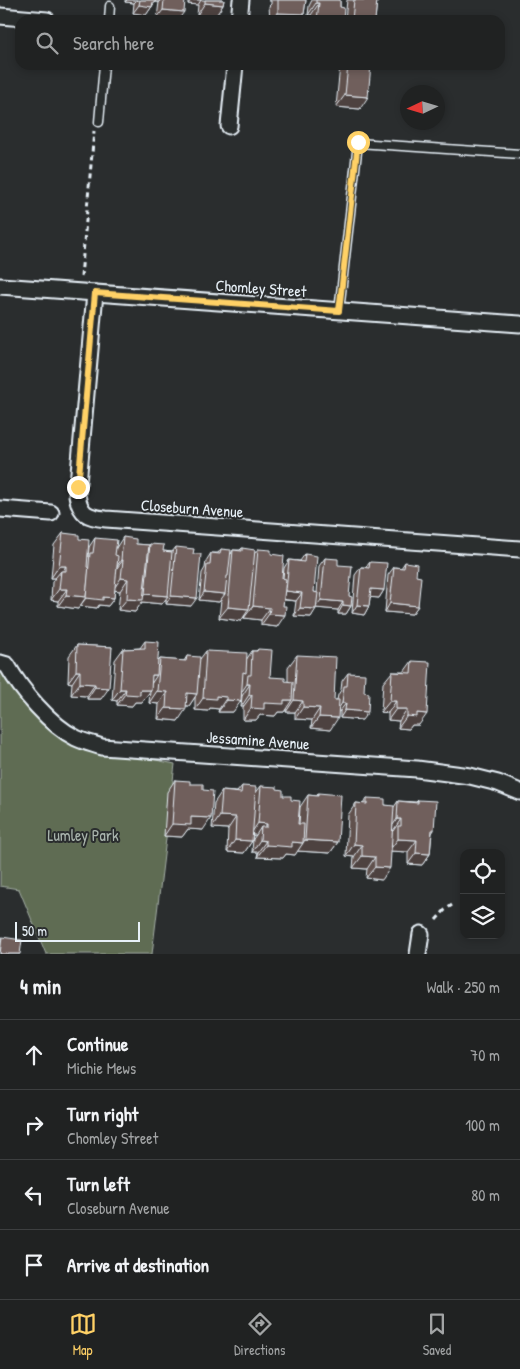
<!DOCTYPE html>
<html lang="en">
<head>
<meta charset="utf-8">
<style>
  :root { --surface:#202222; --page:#282a2a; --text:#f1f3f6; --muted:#a2a4a5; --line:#3d3f40; --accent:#ffd166 }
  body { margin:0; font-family:"Patrick Hand",sans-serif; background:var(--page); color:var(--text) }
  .controls { position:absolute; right:15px; bottom:15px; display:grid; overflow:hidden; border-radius:10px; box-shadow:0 2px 8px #0003 }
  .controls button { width:45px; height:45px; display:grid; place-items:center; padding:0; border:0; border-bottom:1px solid var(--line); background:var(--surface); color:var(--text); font:25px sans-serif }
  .compass { position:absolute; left:400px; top:85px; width:45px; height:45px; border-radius:50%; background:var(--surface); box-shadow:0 2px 8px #0003; rotate:266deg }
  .scale { position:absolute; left:15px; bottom:12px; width:125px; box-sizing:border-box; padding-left:5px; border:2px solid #e8f1f8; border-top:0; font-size:14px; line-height:18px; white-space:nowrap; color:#e8f1f8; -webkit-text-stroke:4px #2a2d2e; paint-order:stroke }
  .stop { position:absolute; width:15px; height:15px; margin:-11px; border:4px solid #ffd166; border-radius:50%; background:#fff }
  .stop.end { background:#ffd166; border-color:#fff; box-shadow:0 1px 5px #0008 }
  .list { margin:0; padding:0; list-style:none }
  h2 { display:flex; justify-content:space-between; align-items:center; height:65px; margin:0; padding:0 20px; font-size:21px }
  h2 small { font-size:16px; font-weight:400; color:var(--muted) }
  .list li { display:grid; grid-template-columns:32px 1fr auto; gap:15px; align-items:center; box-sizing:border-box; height:70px; padding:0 20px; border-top:1px solid var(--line) }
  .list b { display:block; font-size:19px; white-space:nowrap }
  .list p { margin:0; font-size:16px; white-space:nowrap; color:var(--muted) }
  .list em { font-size:16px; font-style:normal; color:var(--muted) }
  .icon { flex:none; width:28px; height:28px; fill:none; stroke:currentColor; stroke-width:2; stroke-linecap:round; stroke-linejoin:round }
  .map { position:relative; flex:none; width:520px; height:954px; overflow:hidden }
  .search { position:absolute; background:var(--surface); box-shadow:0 2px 8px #0003; left:15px; right:15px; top:15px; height:55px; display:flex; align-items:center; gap:12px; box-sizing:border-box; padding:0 18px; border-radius:15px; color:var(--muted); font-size:19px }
  .sheet { height:345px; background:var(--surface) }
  nav { display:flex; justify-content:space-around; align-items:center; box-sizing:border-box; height:70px; border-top:1px solid var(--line); background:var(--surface); font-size:14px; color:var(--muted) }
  nav a { display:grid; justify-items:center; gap:2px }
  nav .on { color:var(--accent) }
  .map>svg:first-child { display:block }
  .green { fill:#5f6c53; stroke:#a4aea6 }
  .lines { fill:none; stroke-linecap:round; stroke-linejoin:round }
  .lane-casing { stroke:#e8f1f8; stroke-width:11 }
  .street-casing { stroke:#e8f1f8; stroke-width:19 }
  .path { stroke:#e8f1f8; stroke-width:3; stroke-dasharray:5 4; stroke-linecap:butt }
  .lane { stroke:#2a2d2e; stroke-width:8 }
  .street { stroke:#2a2d2e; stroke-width:15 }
  .wall { fill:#60514e; stroke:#e8f1f8 }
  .shaded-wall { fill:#4e4240; stroke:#e8f1f8 }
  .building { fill:#705e5b; stroke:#e8f1f8 }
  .route { stroke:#ffd166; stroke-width:6 }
  .labels { text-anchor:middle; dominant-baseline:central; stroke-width:4; stroke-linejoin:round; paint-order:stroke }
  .street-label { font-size:16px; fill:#e8f1f8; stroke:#2a2d2e }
  .park-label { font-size:16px; fill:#aab5ae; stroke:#2a2d2e }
</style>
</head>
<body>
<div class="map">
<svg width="520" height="954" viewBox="0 0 520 954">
  <rect width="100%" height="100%" fill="#2a2d2e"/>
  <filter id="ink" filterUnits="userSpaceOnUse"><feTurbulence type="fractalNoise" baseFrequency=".02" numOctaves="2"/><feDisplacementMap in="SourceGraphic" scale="10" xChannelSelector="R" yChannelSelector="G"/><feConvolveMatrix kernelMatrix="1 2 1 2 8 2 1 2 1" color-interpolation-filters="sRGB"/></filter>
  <g filter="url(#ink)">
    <polygon class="green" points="0,671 7,671 48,717 112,751 175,764 152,954 46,954 19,889 0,886"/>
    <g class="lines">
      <defs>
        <g id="lane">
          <polyline points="109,20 110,6"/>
          <polyline points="99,122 104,65"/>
          <polyline points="339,311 358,143 520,154"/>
        </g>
        <g id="street">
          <polyline points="0,16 47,20"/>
          <polyline points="239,20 241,0"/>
          <polyline points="229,126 235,65"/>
          <polyline points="0,286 520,324"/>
          <path d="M95 293 77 495C80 514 87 517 106 519L520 549"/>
          <polyline points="0,509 51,513"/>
          <path d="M0 663 7 665C21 690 50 725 76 738 84 742 93 744 102 747L417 769 470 776 498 783 520 792"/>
          <polyline points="418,954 421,934"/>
        </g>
      </defs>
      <use href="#lane" class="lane-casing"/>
      <use href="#street" class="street-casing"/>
      <g class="path">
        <polyline points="81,277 94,131"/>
        <polyline points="436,920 445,910 452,905"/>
      </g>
      <use href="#lane" class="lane"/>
      <use href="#street" class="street"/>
    </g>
    <g class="wall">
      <polygon points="125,0 187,0 157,18 159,2 155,2 146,15 133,13 134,3 125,2"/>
      <polygon points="188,0 224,0 223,5 215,17 197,15 198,5 188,4"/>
      <polygon points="269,0 306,0 304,14 300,20 270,20 269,6 271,4 271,1 269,1"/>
      <polygon points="312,0 340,0 340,7 343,20 310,20 311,15 308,15 309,6"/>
      <polygon points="347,0 377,0 375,20 345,20"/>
      <polygon points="340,65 371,65 360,109 336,107"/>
      <polygon points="63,533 79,539 88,557 89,547 95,538 116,548 123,537 136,544 149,545 150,544 163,551 172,552 176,547 191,606 166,604 166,599 162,604 142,602 135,612 118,610 120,591 115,590 114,598 108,606 99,605 97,608 80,606 78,609 58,606 58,601 51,600 52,582 55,578 51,578 54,545"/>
      <polygon points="242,548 254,554 258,549 271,554 282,578 283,578 284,568 289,560 300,561 305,554 314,592 317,593 319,566 325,558 338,565 349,596 351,606 346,614 338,614 338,610 316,608 311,617 294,616 296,601 284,600 277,627 261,625 261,620 244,618 245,615 241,621 219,618 221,600 219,602 199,600 202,573 205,568 206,561 211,553 218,553 221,549 231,554 233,550 240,550"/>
      <polygon points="370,562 384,590 379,598 370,597 369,606 364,615 352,613 355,575 361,567 366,567"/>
      <polygon points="405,562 416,576 418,606 412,614 385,612 388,575 394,567 401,568"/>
      <polygon points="145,641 158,661 160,659 184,661 187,656 200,659 206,651 246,660 252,651 256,651 258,649 270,677 285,681 288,682 288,667 297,655 334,700 337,700 338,695 341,690 342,681 348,673 362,720 340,718 340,711 338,711 330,730 311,728 312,720 295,719 295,712 286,712 286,709 284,712 278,712 275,716 260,715 256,720 243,720 243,707 241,707 242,696 241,696 233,712 218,712 219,709 210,708 208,711 195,710 195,697 189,706 186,706 178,721 158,719 159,704 149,703 150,691 142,702 135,702 132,706 117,705 117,701 112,700 115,660 123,649 140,648"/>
      <polygon points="77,645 112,647 101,699 87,699 87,696 71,695 72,683 68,682 69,656"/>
      <polygon points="412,661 419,725 412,725 409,729 398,728 399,721 388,720 388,713 381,712 383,683 392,672 404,672"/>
      <polygon points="175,780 190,784 203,830 188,829 182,837 164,836 167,792"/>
      <polygon points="242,786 255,794 261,786 277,789 283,796 291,800 298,824 299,824 300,807 308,795 317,796 318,793 338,842 330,853 297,851 295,855 286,854 283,858 257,857 258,852 252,852 253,839 256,835 253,835 252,841 244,853 227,852 228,829 212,828 214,803 222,791 237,792"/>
      <polygon points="367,798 385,805 394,807 398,801 416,802 418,800 434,830 432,833 430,854 422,865 408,864 408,852 391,851 382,880 366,878 367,869 353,868 354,857 346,856 348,815 356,803 363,804"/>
      <polygon points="2,937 20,954 0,954 0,940"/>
    </g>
    <g class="shaded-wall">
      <polygon points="127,0 137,0 134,3 125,2"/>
      <polygon points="153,0 160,0 159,2 155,2 146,15 133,13 139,5"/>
      <polygon points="191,0 201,0 198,5 188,4"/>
      <polygon points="205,3 223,5 215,17 197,15"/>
      <polygon points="316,3 319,3 311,15 308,15"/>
      <polygon points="163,10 184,12 178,20 157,18"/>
      <polygon points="278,13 304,14 300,20 273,20"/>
      <polygon points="345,95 368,97 360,109 336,107"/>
      <polygon points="121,560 123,560 114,572 113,572"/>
      <polygon points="59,566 66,566 60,575 61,571 55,578 51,578"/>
      <polygon points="121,578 128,579 120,591 113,590"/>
      <polygon points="59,589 67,589 58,601 51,600"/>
      <polygon points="371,589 384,590 379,598 365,597"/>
      <polygon points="286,591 302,593 296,601 281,599"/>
      <polygon points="204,592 225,594 219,602 199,600"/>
      <polygon points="145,594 168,596 162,604 142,602 135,612 118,610 127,599 141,600"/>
      <polygon points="66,595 86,597 78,609 58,606"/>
      <polygon points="171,596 197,598 191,606 166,604"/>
      <polygon points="103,597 114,598 108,606 99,605 97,608 80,606 86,598"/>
      <polygon points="321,600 343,602 338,610 315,608"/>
      <polygon points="390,603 418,606 412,614 385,612"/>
      <polygon points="343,605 351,606 346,614 338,614"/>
      <polygon points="357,605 369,606 364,615 352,613"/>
      <polygon points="253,606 270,608 261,620 244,618"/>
      <polygon points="228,607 249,609 241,621 219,618"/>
      <polygon points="300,608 316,609 311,617 294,616"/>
      <polygon points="269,614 285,615 277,627 261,625"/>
      <polygon points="76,671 80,671 72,683 68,682"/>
      <polygon points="152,675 157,675 149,687"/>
      <polygon points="80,683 95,684 87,696 71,695"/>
      <polygon points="247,684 250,684 242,696 239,696"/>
      <polygon points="95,687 109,688 101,699 87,699"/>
      <polygon points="120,689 126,689 117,701 112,700"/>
      <polygon points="140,690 151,690 142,702 135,702 132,706 117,705 125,694"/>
      <polygon points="157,691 167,692 159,704 149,703"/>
      <polygon points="187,693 197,694 189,706 178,705"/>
      <polygon points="249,695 252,695 243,707 241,707"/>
      <polygon points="216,696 227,697 219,709 210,708 208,711 195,710 203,698"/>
      <polygon points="227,700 241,701 233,712 218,712"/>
      <polygon points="284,700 292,700 284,712 278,712 275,716 260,715 256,720 243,720 251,708 264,703"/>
      <polygon points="294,700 303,701 295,712 286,712"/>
      <polygon points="390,701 396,701 388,713 381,712"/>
      <polygon points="342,703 346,703 340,711 337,711"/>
      <polygon points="303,707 320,708 312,720 295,719"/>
      <polygon points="166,708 186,709 178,721 158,719"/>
      <polygon points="396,709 407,709 399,721 388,720"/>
      <polygon points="345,710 368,712 362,720 340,718"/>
      <polygon points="417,713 427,714 419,725 412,725 409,729 398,728 407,716"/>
      <polygon points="319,717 338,718 330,730 311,728"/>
      <polygon points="220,816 236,817 228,829 212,828"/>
      <polygon points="191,817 211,818 203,830 188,829 182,837 164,836 172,824"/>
      <polygon points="397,819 401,819 393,831 389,831"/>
      <polygon points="258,823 267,824 261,832 261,827 256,835 250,835"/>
      <polygon points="398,839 417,840 408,852 389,851"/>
      <polygon points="235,840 252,841 244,853 227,852"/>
      <polygon points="260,840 266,841 258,852 252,852"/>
      <polygon points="305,840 338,842 330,853 297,851"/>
      <polygon points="292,842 303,843 295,855 286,854 283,858 257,857 266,845"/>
      <polygon points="354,844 362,845 354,857 346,856"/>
      <polygon points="416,853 430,854 422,865 408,864"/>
      <polygon points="362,856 375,857 367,869 353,868"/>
      <polygon points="375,867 390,868 382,880 366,878"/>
    </g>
    <g class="building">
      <polygon points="140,0 156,0 155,2 153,2 152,7 139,5"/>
      <polygon points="164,0 185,0 184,12 163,10"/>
      <polygon points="205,0 224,0 223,5 205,3"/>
      <polygon points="278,0 306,0 304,14 278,13"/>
      <polygon points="316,0 340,0 340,7 344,8 343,20 317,20 319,3 316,3"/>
      <polygon points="354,0 377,0 375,20 352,20"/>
      <polygon points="348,65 371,65 368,97 345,95"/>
      <polygon points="63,533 79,535 79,539 89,540 87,567 89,568 86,597 66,595 67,589 59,589 61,571 66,571 66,566 59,566"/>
      <polygon points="123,537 136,539 136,544 149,545 143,600 127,599 128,579 121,578 123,560 121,560"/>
      <polygon points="95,538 117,540 115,555 118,556 114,598 103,597 103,600 86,598 90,553 93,553"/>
      <polygon points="150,544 164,545 163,551 172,552 168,596 145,594"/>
      <polygon points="176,547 194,549 193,554 201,554 197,598 171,596"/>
      <polygon points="242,548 255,550 249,609 228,607 233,550 242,551"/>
      <polygon points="221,549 231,550 228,576 227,576 225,594 204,592 207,565 210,565 211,553 220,554"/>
      <polygon points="258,549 271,550 271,554 284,556 282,578 286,579 283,606 286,606 285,615 269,614 270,608 253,606"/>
      <polygon points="305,554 317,556 314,592 318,593 316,609 300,608 302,593 286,591 289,560 304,562"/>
      <polygon points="325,558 338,559 338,565 352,566 349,596 352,597 351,606 343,605 343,602 321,600"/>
      <polygon points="370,562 387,563 384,590 371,589 369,606 357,605 361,567 369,568"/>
      <polygon points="405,562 417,564 416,576 421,577 418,606 390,603 394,567 404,568"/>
      <polygon points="145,641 159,642 157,675 152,675 151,690 140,690 140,695 125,694 126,689 120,689 123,649 145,648"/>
      <polygon points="77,645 112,647 109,688 95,687 95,684 80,683 80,671 76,671"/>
      <polygon points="258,649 272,650 270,677 285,678 285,681 293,682 292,700 284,700 284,704 264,703 264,709 251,708 252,695 249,695 250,684 247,684 248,675 251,675 252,651 257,651"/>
      <polygon points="206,651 247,653 246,673 243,672 241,701 227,700 227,697 216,696 216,699 203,698"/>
      <polygon points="297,655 336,657 334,700 339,700 338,718 319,717 320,708 303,707 303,701 294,700"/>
      <polygon points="187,656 200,657 197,694 187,693 186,709 166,708 167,692 157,691 160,659 186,661"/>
      <polygon points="412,661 430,662 427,714 417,713 417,717 407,716 407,709 396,709 396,701 390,701 392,672 411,673"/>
      <polygon points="348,673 365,674 364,692 369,693 368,712 345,710 346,703 342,703 344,686 347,686"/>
      <polygon points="175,780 190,781 190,784 203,784 203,790 213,791 211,818 191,817 191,825 172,824"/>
      <polygon points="242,786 256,787 252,841 235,840 236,817 220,816 222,791 241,793"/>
      <polygon points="261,786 277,787 277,789 283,790 283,796 291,796 291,800 300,801 298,824 304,824 303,843 292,842 292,847 266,845 266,841 260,840 261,827 267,827 267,824 258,823"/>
      <polygon points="318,793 341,795 338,842 305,840 308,795 318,796"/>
      <polygon points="367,798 385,799 385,805 394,806 390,868 375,867 375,857 362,856 362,845 354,844 356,803 367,804"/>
      <polygon points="418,800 436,801 434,830 432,830 430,854 416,853 417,840 398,839 398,826 401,826 401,819 397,819 398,801 418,803"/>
      <polygon points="2,937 22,940 20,954 0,954"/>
    </g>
  </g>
  <g class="lines" filter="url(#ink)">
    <polyline class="route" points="78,487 95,293 339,311 358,142"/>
  </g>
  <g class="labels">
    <g class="street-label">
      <text transform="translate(261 288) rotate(4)">Chomley Street</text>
      <text transform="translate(192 508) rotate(4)">Closeburn Avenue</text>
      <text transform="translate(258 740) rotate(4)">Jessamine Avenue</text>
    </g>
    <g class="park-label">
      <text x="83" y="835">Lumley Park</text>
    </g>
  </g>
</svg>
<div class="controls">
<button><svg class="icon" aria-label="locate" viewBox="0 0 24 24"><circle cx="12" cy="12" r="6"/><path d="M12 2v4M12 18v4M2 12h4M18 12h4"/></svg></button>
<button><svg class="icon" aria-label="layers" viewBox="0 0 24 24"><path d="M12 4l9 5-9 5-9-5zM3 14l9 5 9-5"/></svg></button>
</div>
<svg class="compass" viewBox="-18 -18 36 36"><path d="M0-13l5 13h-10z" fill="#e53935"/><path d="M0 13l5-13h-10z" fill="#a2a4a5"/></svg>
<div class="scale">50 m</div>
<div class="stop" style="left:358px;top:142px"></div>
<div class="stop end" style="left:78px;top:487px"></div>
<div class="search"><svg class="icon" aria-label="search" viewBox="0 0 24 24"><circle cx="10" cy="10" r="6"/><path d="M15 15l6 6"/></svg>Search here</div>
</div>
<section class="sheet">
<h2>4 min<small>Walk · 250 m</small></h2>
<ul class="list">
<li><svg class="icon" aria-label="ahead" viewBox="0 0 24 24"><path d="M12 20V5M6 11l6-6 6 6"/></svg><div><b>Continue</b><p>Michie Mews</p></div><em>70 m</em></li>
<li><svg class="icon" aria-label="right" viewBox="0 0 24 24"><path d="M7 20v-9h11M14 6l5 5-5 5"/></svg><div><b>Turn right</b><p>Chomley Street</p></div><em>100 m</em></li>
<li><svg class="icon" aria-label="left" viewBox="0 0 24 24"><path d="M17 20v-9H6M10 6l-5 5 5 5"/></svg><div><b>Turn left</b><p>Closeburn Avenue</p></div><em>80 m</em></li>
<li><svg class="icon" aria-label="arrive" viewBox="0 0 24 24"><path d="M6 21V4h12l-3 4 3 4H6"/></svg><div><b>Arrive at destination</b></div></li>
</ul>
</section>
<nav>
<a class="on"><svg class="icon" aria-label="map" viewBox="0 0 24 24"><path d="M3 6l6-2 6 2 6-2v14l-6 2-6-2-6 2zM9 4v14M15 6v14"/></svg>Map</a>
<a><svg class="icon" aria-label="directions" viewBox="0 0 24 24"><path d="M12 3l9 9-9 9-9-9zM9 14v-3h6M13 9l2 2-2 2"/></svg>Directions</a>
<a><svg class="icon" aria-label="saved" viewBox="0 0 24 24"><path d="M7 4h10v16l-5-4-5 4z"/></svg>Saved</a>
</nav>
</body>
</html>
